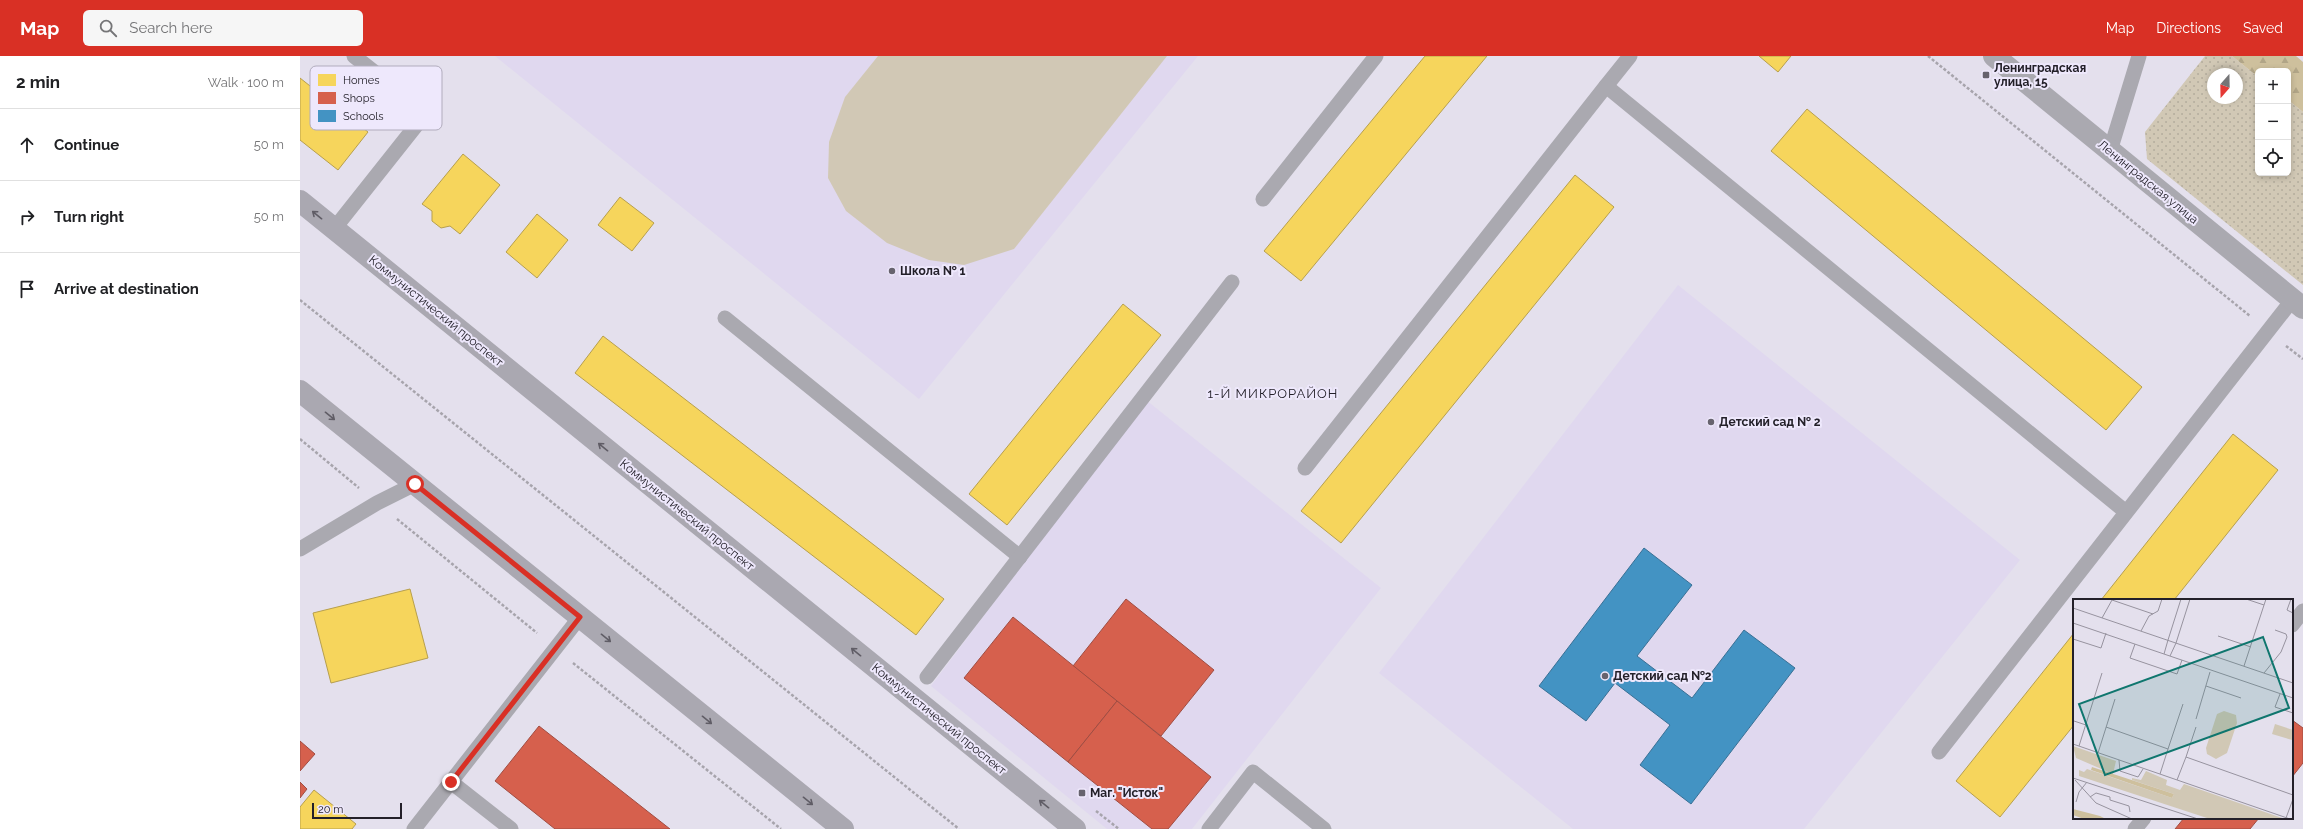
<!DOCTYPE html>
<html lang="en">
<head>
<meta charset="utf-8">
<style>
  :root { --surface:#fff; --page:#f6f6f6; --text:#202124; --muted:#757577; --line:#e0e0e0; --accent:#d93025 }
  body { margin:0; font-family:Raleway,sans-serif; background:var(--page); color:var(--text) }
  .controls { position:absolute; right:12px; top:12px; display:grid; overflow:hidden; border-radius:6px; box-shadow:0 2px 6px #0003 }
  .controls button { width:36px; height:36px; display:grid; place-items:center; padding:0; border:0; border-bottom:1px solid var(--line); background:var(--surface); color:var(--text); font:20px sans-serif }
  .compass { position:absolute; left:1907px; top:12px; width:36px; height:36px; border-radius:50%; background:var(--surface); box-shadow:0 2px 6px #0003; rotate:200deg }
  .scale { position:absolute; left:12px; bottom:10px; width:90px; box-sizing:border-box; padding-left:4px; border:2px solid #232029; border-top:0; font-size:11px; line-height:14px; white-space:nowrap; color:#232029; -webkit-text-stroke:3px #eee8fc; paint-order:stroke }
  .stop { position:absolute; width:12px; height:12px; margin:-9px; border:3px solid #d93025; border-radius:50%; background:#fff }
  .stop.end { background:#d93025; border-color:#fff; box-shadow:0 1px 4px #0008 }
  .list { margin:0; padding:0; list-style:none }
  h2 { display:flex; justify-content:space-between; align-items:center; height:52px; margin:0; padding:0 16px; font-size:17px }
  h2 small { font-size:13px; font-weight:400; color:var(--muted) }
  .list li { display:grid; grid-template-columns:26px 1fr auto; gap:12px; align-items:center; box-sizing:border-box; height:72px; padding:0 16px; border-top:1px solid var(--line) }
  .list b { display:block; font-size:15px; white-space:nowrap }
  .list em { font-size:13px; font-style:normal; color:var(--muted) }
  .icon { flex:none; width:22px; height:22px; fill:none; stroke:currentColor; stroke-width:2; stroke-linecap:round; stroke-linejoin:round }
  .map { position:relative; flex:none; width:2003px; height:773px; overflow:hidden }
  header { display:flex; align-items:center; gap:24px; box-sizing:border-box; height:56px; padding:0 20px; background:var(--accent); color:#fff }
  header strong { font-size:19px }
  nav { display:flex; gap:22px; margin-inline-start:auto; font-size:14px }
  .search { width:280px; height:36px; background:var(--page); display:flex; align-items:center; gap:10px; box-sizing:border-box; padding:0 14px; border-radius:6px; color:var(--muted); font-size:15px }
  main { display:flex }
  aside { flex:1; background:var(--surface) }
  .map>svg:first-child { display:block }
  .built { fill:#e0d8ef }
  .grass { fill:url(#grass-dots); fill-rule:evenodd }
  .forest { fill:url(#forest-firs) }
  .pitch { fill:#d1c8b5 }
  .homes { fill:#f6d55c; stroke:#b79f4d }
  .shops { fill:#d6604d; stroke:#a04d42 }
  .schools { fill:#4393c3; stroke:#397095 }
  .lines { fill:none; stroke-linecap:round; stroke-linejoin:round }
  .path { stroke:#a7a4ac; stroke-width:2.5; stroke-dasharray:3 2; stroke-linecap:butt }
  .service { stroke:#aaa9b0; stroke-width:15 }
  .tertiary { stroke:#aaa9b0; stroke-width:22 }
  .secondary { stroke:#aaa8b1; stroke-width:22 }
  .oneway { stroke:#605d66 }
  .route { stroke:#d93025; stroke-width:5 }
  .poi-dot { fill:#67636e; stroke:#eee8fc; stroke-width:1.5 }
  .labels { text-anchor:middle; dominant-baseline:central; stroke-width:4; stroke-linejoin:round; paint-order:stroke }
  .poi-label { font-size:12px; font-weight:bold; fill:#232029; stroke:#eee8fc; text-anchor:start }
  .street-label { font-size:12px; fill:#232029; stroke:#eee8fc }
  .neighbourhood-label { font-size:13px; letter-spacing:1px; fill:#232029; stroke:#eee8fc }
  .inset-road { fill:none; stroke:#97939f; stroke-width:1 }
  .view { fill:#0f766e; fill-opacity:0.15; stroke:#0f766e; stroke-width:2 }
  .inset-edge { fill:none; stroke:#232029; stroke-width:2 }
  .key { fill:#eee8fc; stroke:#b1acbd; stroke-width:1 }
  .key-label { font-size:11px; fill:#232029 }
</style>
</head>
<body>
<header>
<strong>Map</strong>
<div class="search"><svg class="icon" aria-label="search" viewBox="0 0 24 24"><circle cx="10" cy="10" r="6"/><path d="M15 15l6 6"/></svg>Search here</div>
<nav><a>Map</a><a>Directions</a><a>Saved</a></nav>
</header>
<main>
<aside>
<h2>2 min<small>Walk · 100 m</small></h2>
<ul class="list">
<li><svg class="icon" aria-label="ahead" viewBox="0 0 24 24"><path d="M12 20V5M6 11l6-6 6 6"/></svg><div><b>Continue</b></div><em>50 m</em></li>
<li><svg class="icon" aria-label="right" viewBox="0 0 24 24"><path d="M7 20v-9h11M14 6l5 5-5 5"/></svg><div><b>Turn right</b></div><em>50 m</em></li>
<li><svg class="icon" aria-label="arrive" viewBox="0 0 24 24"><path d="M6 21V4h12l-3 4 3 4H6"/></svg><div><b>Arrive at destination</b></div></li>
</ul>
</aside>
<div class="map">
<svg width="2003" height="773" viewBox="0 0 2003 773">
  <defs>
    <pattern id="grass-dots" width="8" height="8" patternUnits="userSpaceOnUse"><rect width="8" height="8" fill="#d1c8b5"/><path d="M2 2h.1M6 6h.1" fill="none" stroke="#b3ac9c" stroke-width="1.8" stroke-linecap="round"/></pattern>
    <pattern id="forest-firs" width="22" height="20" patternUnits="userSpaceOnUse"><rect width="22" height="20" fill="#cec09d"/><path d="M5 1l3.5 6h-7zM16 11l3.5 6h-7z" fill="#b1a587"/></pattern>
  </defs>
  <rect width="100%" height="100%" fill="#e4e0ed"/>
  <g class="built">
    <polygon points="195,0 898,0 619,343"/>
    <polygon points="1378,229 1720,504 1504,773 1273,773 1079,617"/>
    <polygon points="846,344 1081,532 892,773 807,773 631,630"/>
  </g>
  <path class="grass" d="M1905 0H1932L1958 21V117H1988V44L2003 56V229L1847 103 1845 76ZM1913 18H1937V42H1913Z"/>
  <polygon class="forest" points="1932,0 1996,0 2003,6 2003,56 1988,44 1988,15 1958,15 1958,21"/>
  <polygon class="pitch" points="578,0 867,0 714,193 664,209 629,204 587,187 546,155 528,122 529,86 545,41"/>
  <g class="homes">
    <polygon points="1125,0 1187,0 1001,225 964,195"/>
    <polygon points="1459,0 1491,0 1478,16"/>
    <polygon points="0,22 68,76 38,114 0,84"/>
    <polygon points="1507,53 1842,331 1806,374 1471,95"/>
    <polygon points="163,98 200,129 160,178 150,170 141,172 132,165 132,155 122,148"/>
    <polygon points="1275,119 1314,151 1041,487 1001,455"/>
    <polygon points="320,141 354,167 332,195 298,169"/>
    <polygon points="237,158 268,184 237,222 206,196"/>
    <polygon points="823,248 861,279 707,469 669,438"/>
    <polygon points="303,280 644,543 616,579 275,317"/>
    <polygon points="1933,378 1978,414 1874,544 1801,544"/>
    <polygon points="110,533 128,602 31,627 13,557"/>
    <polygon points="1774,577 1774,669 1700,761 1656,725"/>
    <polygon points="14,734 56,768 52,773 0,773 0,751"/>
  </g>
  <g class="shops">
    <polygon points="826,543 914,614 861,680 773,610"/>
    <polygon points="713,561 817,645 768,706 664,622"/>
    <polygon points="817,645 911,721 868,773 852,773 768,706"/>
    <polygon points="1992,664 2003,672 2003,707 1992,721"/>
    <polygon points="239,670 370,773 255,773 195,725"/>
    <polygon points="0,685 15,698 0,715"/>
    <polygon points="0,726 7,733 0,742"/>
    <polygon points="1884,762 1959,762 1950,773 1875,773"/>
  </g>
  <polygon class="schools" points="1344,492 1392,529 1337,600 1392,642 1444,574 1495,612 1391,748 1340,709 1370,669 1315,627 1286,665 1239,630"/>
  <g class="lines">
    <g class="path">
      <polyline points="1628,0 1950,260"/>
      <polyline points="0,244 659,773"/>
      <polyline points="1986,290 2003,303"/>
      <polyline points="0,383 59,432"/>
      <polyline points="97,463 237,577"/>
      <polyline points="273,607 481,773"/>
      <polyline points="796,755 819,773"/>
    </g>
    <g class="service">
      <polyline points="1306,30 1330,0"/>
      <polyline points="1810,95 1839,0"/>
      <polyline points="963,143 1076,0"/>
      <polyline points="34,173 126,57 54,0"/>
      <polyline points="425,262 720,501"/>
      <polyline points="1005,412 1306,30 1826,456"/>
      <polyline points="0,493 77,447 115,428"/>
      <polyline points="1992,569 2003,555"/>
      <polyline points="627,621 932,226"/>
      <polyline points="1639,696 1993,243"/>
      <polyline points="151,726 211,773"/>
      <polyline points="114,773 280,561"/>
      <polyline points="909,773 953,716 1024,773"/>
      <polyline points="1835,773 1844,762"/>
    </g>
    <polyline class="tertiary" points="1694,0 2003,252"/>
    <g class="secondary">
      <polyline points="0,145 775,773"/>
      <polyline points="0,335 543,773"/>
    </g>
  </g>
  <defs><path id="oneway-shaft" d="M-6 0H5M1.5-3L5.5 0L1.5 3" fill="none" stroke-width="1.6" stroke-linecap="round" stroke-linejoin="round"/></defs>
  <g class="oneway">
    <use href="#oneway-shaft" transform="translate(17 159) rotate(-141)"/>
    <use href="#oneway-shaft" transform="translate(30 360) rotate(39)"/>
    <use href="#oneway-shaft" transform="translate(303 391) rotate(-141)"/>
    <use href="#oneway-shaft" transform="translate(306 582) rotate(39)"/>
    <use href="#oneway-shaft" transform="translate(556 596) rotate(-141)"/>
    <use href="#oneway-shaft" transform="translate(407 664) rotate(39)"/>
    <use href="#oneway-shaft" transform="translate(508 745) rotate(39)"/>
    <use href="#oneway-shaft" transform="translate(744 748) rotate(-141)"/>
  </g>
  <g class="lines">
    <polyline class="route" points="115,428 280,561 151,726"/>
  </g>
  <g class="poi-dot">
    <rect x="1682" y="15" width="8" height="8" rx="2"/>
    <circle cx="592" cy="215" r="4"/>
    <circle cx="1411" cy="366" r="4"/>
    <circle cx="1305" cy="620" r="4"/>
    <rect x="778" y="733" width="8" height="8" rx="2"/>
  </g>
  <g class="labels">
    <g class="poi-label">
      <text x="1694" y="12">Ленинградская<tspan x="1694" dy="14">улица, 15</tspan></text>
      <text x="600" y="215">Школа № 1</text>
      <text x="1419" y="366">Детский сад № 2</text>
      <text x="1313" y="620">Детский сад №2</text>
      <text x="790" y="737">Маг. "Исток"</text>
    </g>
    <g class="street-label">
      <text transform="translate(1848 126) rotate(39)">Ленинградская улица</text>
      <text transform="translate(136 255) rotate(39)">Коммунистический проспект</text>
      <text transform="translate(387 459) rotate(39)">Коммунистический проспект</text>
      <text transform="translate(639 663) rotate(39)">Коммунистический проспект</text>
    </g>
    <g class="neighbourhood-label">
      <text x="973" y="337">1-Й МИКРОРАЙОН</text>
    </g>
  </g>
  <g transform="translate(1773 543)">
    <rect width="220" height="220" fill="#e4e0ed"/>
    <path d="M0 147 43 162 40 175 3 159ZM14 170 99 199 101 195 59 181V179L68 181 73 172 94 181 93 186 107 191 111 185 212 220H137L6 177V171L11 173Z" fill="#d1c8b5"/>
    <path d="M19 168 101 195 99 199 18 171ZM0 210 27 217 33 220H11L0 216Z" fill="#cec09d"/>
    <path d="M151 112 163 116 164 124 154 154 143 160 134 155 133 149 144 115ZM202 125 220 131 219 141 199 135Z" fill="#d1c8b5"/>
    <path class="inset-road" d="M173 0 191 6M218 0 214 11 220 14M0 9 220 84M29 19 39 1 80 15M0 24 220 99M68 32 76 17 85 12 89 0M145 37 178 48M0 40 28 49 33 34M95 41 108 0M103 44 117 0M62 45 57 59 104 75 109 61M91 55 95 41M97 57 103 44M171 67 193 0M191 74 208 53 214 38 213 35 202 31M133 87 168 99M207 95 202 108 220 114M123 120 137 73M1 122 13 126M33 128 95 150 110 105M0 145 217 220M6 147 29 74M25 154 42 100M113 158 123 128M46 161 47 172 65 178 70 170M87 175 95 150M0 179 125 220M2 181 23 204 59 220M104 181 113 158 220 196M17 198 23 194 37 198V201L56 207 57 213M3 203 6 193 14 183M213 219 220 200"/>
    <path class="view" d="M190 38 216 109 32 176 6 105Z"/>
    <rect width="220" height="220" class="inset-edge"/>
  </g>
  <rect x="10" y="10" width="132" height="64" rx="6" class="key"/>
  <rect x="18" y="18" width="18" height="12" fill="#f6d55c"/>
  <rect x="18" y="36" width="18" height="12" fill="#d6604d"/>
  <rect x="18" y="54" width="18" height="12" fill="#4393c3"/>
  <g class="key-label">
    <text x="43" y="28">Homes</text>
    <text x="43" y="46">Shops</text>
    <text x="43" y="64">Schools</text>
  </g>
</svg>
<div class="controls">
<button>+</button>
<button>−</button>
<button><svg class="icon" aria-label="locate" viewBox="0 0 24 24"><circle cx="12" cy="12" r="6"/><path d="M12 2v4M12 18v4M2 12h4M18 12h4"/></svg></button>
</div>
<svg class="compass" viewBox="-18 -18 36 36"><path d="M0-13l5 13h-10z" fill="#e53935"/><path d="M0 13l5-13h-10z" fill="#757577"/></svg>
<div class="scale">20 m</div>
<div class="stop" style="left:115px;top:428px"></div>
<div class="stop end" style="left:151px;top:726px"></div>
</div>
</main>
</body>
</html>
